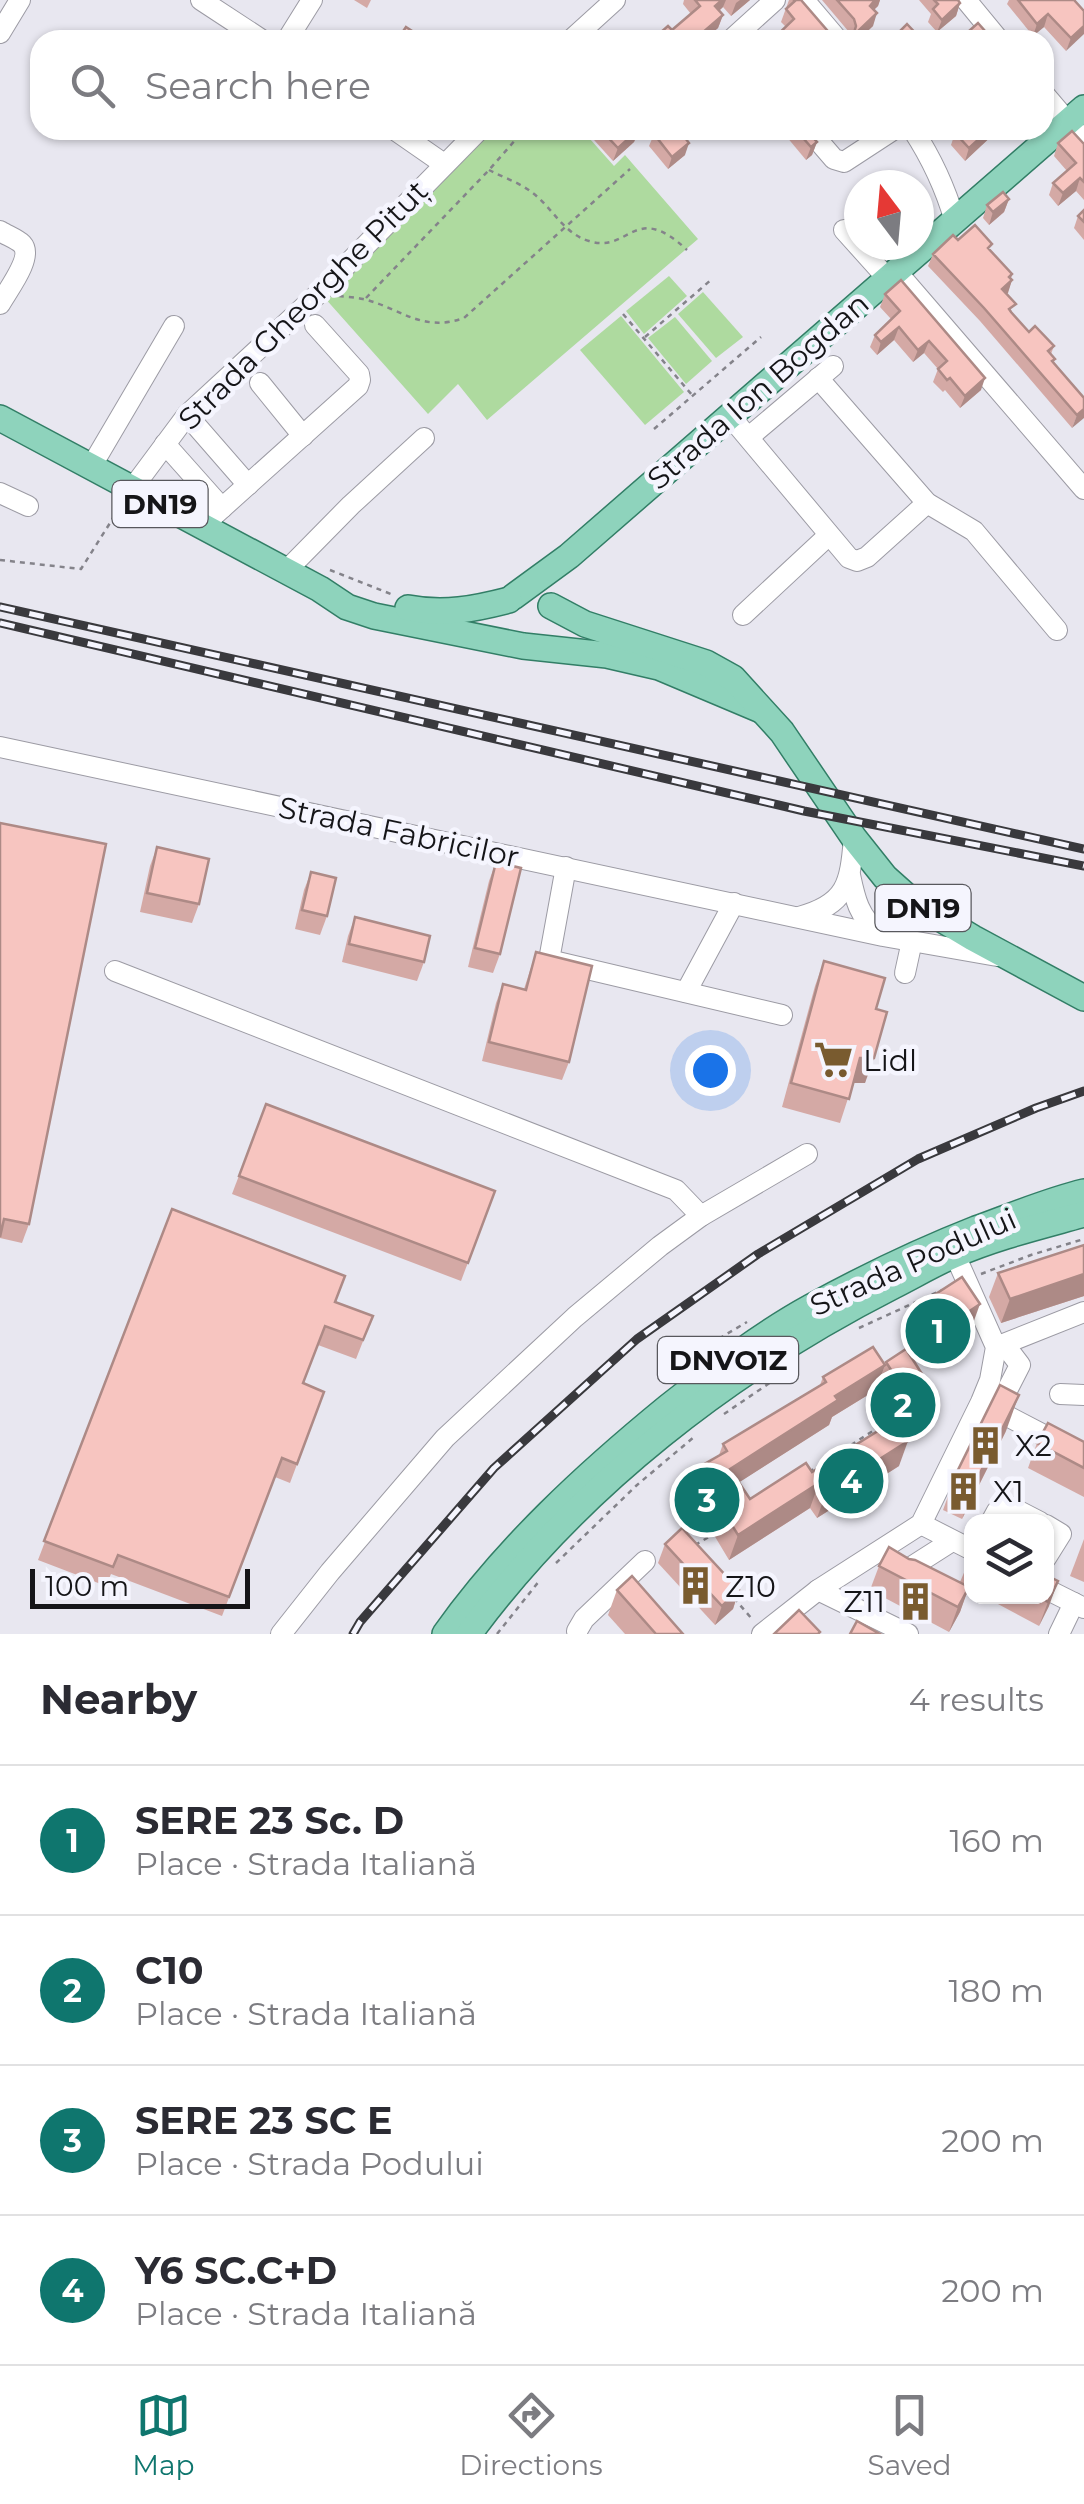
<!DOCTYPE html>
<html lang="en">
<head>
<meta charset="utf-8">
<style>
  :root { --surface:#fff; --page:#f7f7f7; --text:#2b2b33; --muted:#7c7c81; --line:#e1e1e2; --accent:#0f766e }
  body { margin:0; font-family:Montserrat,sans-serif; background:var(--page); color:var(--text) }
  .controls { position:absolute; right:30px; bottom:30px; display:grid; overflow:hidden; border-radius:20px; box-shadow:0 2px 8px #0004 }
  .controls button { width:90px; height:90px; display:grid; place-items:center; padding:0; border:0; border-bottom:2px solid var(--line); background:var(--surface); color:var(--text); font:50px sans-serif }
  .compass { position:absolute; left:844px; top:170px; width:90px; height:90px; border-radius:50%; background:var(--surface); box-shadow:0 2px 8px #0004; rotate:344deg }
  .scale { position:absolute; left:30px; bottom:25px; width:220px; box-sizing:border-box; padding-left:10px; border:5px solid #151518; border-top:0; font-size:28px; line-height:35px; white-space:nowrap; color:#151518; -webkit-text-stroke:8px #f5f5fe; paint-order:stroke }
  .you { position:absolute; left:710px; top:1070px; width:35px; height:35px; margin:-25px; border:8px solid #fff; border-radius:50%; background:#1a73e8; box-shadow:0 0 0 15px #1a73e833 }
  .badge { display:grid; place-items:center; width:65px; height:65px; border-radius:50%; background:var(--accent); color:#fff; font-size:32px; font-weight:700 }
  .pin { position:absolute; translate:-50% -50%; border:5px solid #fff; box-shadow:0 2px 10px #0006 }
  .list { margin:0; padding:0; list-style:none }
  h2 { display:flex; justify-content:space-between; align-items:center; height:130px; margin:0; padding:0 40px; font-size:42px }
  h2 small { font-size:32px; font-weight:400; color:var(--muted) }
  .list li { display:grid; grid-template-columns:65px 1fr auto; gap:30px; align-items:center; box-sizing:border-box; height:150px; padding:0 40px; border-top:2px solid var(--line) }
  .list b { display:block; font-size:38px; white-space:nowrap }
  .list p { margin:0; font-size:32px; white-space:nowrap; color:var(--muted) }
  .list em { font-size:32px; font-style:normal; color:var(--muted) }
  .icon { flex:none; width:55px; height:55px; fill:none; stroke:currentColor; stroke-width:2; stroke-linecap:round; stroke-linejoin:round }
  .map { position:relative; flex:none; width:1084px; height:1634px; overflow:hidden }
  .search { position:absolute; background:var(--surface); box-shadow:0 2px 8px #0004; left:30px; right:30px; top:30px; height:110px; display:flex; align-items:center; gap:25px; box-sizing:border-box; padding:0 35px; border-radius:30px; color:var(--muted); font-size:38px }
  .sheet { height:730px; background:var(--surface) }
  nav { display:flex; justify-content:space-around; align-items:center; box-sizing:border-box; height:140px; border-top:2px solid var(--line); background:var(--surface); font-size:28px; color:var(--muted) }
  nav a { display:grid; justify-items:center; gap:5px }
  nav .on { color:var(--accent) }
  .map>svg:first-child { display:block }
  .green { fill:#aeda9f }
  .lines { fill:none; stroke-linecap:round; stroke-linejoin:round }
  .minor-casing { stroke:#9c9ba4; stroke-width:22 }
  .major-casing { stroke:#327e66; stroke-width:28 }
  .path { stroke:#84838a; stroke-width:2.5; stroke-dasharray:5 5; stroke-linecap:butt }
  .minor { stroke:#fff; stroke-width:20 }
  .major { stroke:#8ed3bc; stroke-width:25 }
  .rail-casing { stroke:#39393d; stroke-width:9 }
  .rail { stroke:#f5f5fe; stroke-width:5; stroke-dasharray:15; stroke-linecap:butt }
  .wall { fill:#d4a9a5 }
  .shaded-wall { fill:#ad8a86 }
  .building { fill:#f7c5c0; stroke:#ad8a86; stroke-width:2.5 }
  .labels { text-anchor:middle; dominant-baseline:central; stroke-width:9; stroke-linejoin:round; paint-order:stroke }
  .shield { fill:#f5f5fe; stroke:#58585d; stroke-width:2.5 }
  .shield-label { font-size:28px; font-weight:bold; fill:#151518 }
  .street-label { font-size:30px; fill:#151518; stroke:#f5f5fe }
  .poi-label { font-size:30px; fill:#151518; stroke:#f5f5fe; text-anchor:start }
</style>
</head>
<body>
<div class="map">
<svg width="1084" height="1634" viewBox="0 0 1084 1634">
  <rect width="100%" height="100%" fill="#e8e7f0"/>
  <g class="green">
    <polygon points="491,130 582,130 614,166 625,155 698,239 487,420 458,384 428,414 323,296"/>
    <polygon points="669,276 687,296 644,334 626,311"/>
    <polygon points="703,292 743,337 716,358 678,314"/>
    <polygon points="621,316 684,392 645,425 580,350"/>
    <polygon points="675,317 712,361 686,384 648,338"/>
  </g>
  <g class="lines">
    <defs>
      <g id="minor">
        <polyline points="201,0 262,40"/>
        <polyline points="804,0 838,40"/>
        <polyline points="966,0 999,40"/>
        <polyline points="0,33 20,0"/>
        <polyline points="287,40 312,0"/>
        <polyline points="571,40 615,0"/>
        <polyline points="731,40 775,0"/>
        <polyline points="1044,94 1084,141"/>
        <polyline points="395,130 444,164"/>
        <polyline points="809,130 834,159 844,162 893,130"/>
        <path d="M913 130C932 159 945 187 955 221"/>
        <polyline points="844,230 888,279"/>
        <path d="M0 231C6 235 17 239 22 244 34 257 7 291 0 304"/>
        <polyline points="896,271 1084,489"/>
        <polyline points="818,378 927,503 974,531 1057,630"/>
        <polyline points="260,383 303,436"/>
        <polyline points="187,415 248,485"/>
        <polyline points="730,416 849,558 857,561 867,557 927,503"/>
        <polyline points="749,437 833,366"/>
        <polyline points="165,444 222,508"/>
        <polyline points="91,467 174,326"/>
        <polyline points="132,489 187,415 318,294 479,130"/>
        <polyline points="0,493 28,506"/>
        <polyline points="202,526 358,386 360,380 359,374 315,325"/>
        <polyline points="286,571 351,505 424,438"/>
        <polyline points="743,615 829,535"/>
        <polyline points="0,747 883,936 997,956"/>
        <polyline points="566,867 549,960 782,1015"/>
        <path d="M850 875C855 899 859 917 879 933"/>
        <path d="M799 917C847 904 850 884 854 838"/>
        <polyline points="115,971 676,1190 701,1216"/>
        <polyline points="905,973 912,941"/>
        <polyline points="686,992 734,903"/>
        <polyline points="996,1347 1084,1312"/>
        <polyline points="1060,1394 1084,1395"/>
        <polyline points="988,1406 1084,1456"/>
        <polyline points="997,1410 1020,1365 1004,1344"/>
        <polyline points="991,1522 997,1511 1009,1506 1040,1522"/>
        <polyline points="921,1524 972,1550"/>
        <polyline points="1046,1525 1061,1534 1046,1558"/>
        <polyline points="905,1571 952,1541"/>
        <polyline points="1046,1589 1084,1608"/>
        <polyline points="818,1590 908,1634"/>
        <polyline points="577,1631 584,1619 645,1561"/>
        <polyline points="281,1634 330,1572 445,1438 575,1317 660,1246 701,1216 807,1154"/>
        <polyline points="762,1634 818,1590 921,1524 981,1402 990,1380 996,1347 955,1255"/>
        <polyline points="1059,1634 1074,1603"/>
      </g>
      <g id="major">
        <polyline points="0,418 320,589 347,607 374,616 523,646 607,655 659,667 761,710"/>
        <polyline points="513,597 569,556 1084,108"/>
        <polyline points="551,606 585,624 706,663 733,678 782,732 854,838 885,877 913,902 973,938 1084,998"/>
        <path d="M408 608C444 615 474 609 509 600"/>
        <path d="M445 1634C507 1547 586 1474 668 1407 714 1371 760 1335 811 1307 864 1278 920 1251 976 1229 1012 1216 1047 1201 1084 1192"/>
        <path d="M469 1634C578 1486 730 1369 893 1286 913 1276 933 1264 954 1255 995 1237 1041 1226 1084 1214"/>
      </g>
    </defs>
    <use href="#minor" class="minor-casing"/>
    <use href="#major" class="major-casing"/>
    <g class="path">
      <path d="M489 170C502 177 518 182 530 191 552 206 562 233 589 241 630 254 634 200 687 250"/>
      <path d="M339 296C346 297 355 297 363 299 401 308 421 333 464 318L630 169"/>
      <polyline points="366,298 489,170 524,130"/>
      <polyline points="623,314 692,395"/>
      <polyline points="645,337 712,279"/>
      <polyline points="654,429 761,337"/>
      <polyline points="0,560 81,569 122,504"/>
      <polyline points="330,570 391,594"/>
      <polyline points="981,1274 1031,1255 1084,1239"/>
      <polyline points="859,1328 942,1290"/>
      <polyline points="665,1383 720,1338 747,1322"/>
      <polyline points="724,1414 796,1365"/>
      <polyline points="809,1472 879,1427"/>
      <polyline points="695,1545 714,1534"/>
      <polyline points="556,1563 637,1485 694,1437"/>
      <polyline points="734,1598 752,1619"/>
      <polyline points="497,1634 540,1580"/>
    </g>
    <use href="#minor" class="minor"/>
    <use href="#major" class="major"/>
    <defs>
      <g id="rail">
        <polyline points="0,607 1084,849"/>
        <polyline points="0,623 804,811 1084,866"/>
        <polyline points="353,1634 360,1622 494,1468 637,1339 758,1254 918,1159 1036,1108 1084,1091"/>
      </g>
    </defs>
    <use href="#rail" class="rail-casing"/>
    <use href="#rail" class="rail"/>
  </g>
  <g class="wall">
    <polygon points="354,0 371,0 367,8"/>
    <polygon points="684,0 750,0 731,16 723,7 719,11 723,15 718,28 704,40 652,40 672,30 691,14 683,4"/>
    <polygon points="789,0 801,0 833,37 786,27 781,22"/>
    <polygon points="822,0 880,0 878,6 874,10 873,26 858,40 851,40 849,32"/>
    <polygon points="919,0 958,0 960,3 956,16 937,32 928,22 931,14"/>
    <polygon points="1009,0 1076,0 1076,2 1084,11 1066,51 1044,27 1033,36 1007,4"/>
    <polygon points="585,130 639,130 634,142 613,161"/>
    <polygon points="781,130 806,130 817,142 812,155 806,160"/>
    <polygon points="845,130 865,130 853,140"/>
    <polygon points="959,130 998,130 965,161 951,145 955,133"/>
    <polygon points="654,134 685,155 668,169 649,146"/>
    <polygon points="1058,143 1084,144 1084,200 1076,191 1058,206 1049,195 1053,183 1067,171 1054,156"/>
    <polygon points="1009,199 1004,212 989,225 983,218 987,205"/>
    <polygon points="1084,210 1084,240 1074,228 1078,216"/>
    <polygon points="958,240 990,250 1012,274 1011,278 1012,280 1007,294 1012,314 1029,332 1054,346 1051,354 1055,359 1054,362 1084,398 1072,428 980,321 928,266 933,254"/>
    <polygon points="885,294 981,390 960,408 945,390 943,392 933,382 938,369 924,353 913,362 894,340 877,355 870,347 875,335 891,319 880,307"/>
    <polygon points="0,823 29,1224 22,1243 0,1238"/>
    <polygon points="157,847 199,904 192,923 140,912 150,866"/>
    <polygon points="496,862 500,954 493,973 468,967 489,881"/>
    <polygon points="311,872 327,916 320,935 295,929 304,890"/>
    <polygon points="355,917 424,962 417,981 342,962 348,936"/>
    <polygon points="536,952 569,1062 562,1080 482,1061 496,1003 503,984 524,989"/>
    <polygon points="824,961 876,1009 865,1083 853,1083 840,1123 782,1107 815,986"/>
    <polygon points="266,1104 495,1191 461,1281 232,1194"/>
    <polygon points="172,1209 336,1302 373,1316 356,1359 318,1345 303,1383 324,1392 290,1483 275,1477 222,1616 111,1574 106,1586 38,1560"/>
    <polygon points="1084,1245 1084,1296 1001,1323 989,1297 998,1273"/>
    <polygon points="914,1308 971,1329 924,1360 905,1333"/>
    <polygon points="886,1362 929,1424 909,1436 877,1387"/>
    <polygon points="885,1365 876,1390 832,1417 829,1425 739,1482 750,1499 812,1472 899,1466 817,1518 810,1508 729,1560 705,1520 696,1526 686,1512 689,1502 685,1495 694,1470 719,1455 723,1444 820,1385 823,1377"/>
    <polygon points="1006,1431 962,1519 943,1510 956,1474"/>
    <polygon points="1084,1442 1084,1497 1028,1468 1037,1443"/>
    <polygon points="1084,1539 1084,1582 1070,1576"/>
    <polygon points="665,1544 739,1590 733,1609 715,1625 658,1563"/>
    <polygon points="972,1554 972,1590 968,1588 960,1612 949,1632 870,1590 879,1566 909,1559 960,1582"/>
    <polygon points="617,1590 683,1634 625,1634 608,1615"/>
    <polygon points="983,1596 1046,1596 1049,1606 1039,1626"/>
  </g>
  <g class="shaded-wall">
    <polygon points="722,0 726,0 723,7 711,18 715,6"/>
    <polygon points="740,0 750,0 731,16 736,3"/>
    <polygon points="875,0 880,0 878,6 865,18 870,6"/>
    <polygon points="960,3 956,16 937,32 942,20"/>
    <polygon points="877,13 873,26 858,40 852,40 853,36"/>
    <polygon points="1048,14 1044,27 1033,36 1037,24"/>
    <polygon points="723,15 718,28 704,40 694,40"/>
    <polygon points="1084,26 1084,34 1066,51 1071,38"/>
    <polygon points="639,130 634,142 613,161 618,148"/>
    <polygon points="857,130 865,130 853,140"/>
    <polygon points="989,130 998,130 965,161 969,148"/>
    <polygon points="817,142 812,155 806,160 811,147"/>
    <polygon points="689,143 685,155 668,169 672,157"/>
    <polygon points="1080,178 1076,191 1058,206 1063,193"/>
    <polygon points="1009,199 1004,212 989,225 993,212"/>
    <polygon points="1012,274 1009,283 1012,280 1008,293 998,302 1002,289"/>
    <polygon points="899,327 894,340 877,355 881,342"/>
    <polygon points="929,341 924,353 913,362 918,350"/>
    <polygon points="985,378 981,390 960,408 965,396"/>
    <polygon points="1084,409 1084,418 1072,428 1077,415"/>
    <polygon points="860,1058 874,1058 865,1083 851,1083"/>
    <polygon points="1084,1274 1084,1296 1001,1323 1010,1299"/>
    <polygon points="980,1304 971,1329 924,1360 934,1335"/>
    <polygon points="885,1365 876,1390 832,1417 829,1425 721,1494 730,1469 835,1396"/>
    <polygon points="1019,1395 1006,1431 962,1519 975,1483"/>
    <polygon points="938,1399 929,1424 909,1436 918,1412"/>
    <polygon points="908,1441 899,1466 817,1518 826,1493"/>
    <polygon points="819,1483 810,1508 729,1560 738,1535"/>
    <polygon points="714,1496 705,1520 696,1526 705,1501"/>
    <polygon points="1058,1581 1049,1606 1039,1626 1048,1602"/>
    <polygon points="969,1587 960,1612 949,1632 958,1607"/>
    <polygon points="739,1590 733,1609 715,1625 722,1606"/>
  </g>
  <g class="building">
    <polygon points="695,0 722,0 715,6 723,15 694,40 652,40 668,26 672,30 700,6"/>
    <polygon points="794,0 801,0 833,37 838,40 772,40 794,19 786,9 795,1"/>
    <polygon points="837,0 875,0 870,6 877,13 853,36 856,26 854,19"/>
    <polygon points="934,0 958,0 960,3 942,20 933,9 938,4"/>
    <polygon points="1018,0 1074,0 1084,11 1084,26 1071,38 1048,14 1037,24"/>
    <polygon points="978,23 993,40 961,40 960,39"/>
    <polygon points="907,24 922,40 897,40 894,37"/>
    <polygon points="406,27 426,40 397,40"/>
    <polygon points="601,130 638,130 618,148"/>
    <polygon points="658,130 679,130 689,143 672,157 654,134"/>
    <polygon points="796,130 806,130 817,142 811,147"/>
    <polygon points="959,130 989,130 969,148 955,133"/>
    <polygon points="1072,131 1084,144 1084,182 1080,178 1063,193 1053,183 1076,163 1058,143"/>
    <polygon points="1003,192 1009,199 993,212 987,205"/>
    <polygon points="1084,210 1084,222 1078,216"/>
    <polygon points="975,225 992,244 988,248 1012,274 1009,277 1012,280 1002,289 1016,304 1009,309 1011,312 1029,332 1035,326 1054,346 1048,351 1055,359 1052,361 1084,398 1084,409 1077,415 984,308 933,254 953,235 958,240"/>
    <polygon points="901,280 985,378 965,396 950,378 947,380 938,369 947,361 929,341 918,350 899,327 881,342 875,335 900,311 885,294"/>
    <polygon points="0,823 106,844 29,1224 4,1219 0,1237"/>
    <polygon points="157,847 209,859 199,904 147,893"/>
    <polygon points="496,862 521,868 500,954 475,948"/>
    <polygon points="311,872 336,878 327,916 302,910"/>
    <polygon points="355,917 430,936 424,962 349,944"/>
    <polygon points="536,952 592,966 569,1062 489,1042 503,984 526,990"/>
    <polygon points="824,961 885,978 876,1009 887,1012 874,1058 860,1058 849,1099 791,1083"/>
    <polygon points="266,1104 495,1191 468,1263 239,1176"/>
    <polygon points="172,1209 345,1276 335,1302 373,1316 363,1340 325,1326 303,1383 324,1392 297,1464 282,1458 229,1597 118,1555 113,1567 44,1541"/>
    <polygon points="1084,1245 1084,1274 1010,1299 998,1273"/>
    <polygon points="962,1277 980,1304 934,1335 914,1308"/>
    <polygon points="873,1347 885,1365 835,1396 838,1400 730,1469 750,1499 806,1463 812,1472 894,1421 908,1441 826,1493 819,1483 738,1535 714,1496 705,1501 695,1487 702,1482 694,1470 727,1451 723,1444 826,1382 823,1377"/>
    <polygon points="906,1349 938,1399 918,1412 886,1362"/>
    <polygon points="1000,1385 1019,1395 975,1483 956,1474"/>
    <polygon points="1048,1423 1084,1442 1084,1468 1037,1443"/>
    <polygon points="682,1528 739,1590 722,1606 665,1544"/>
    <polygon points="889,1547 909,1559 915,1560 969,1587 958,1607 879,1566"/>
    <polygon points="1046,1575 1058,1581 1048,1602 1038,1596 1046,1596"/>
    <polygon points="632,1576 683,1634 656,1634 617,1590"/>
    <polygon points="799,1610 820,1632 818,1634 774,1634"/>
    <polygon points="857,1621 880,1634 850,1634"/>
  </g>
  <defs>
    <symbol id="supermarket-bare" viewBox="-9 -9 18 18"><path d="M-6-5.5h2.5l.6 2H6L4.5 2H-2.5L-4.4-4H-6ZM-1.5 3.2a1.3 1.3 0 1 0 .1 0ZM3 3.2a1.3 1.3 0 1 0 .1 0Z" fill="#795b2f" stroke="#f5f5fe" stroke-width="2.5" paint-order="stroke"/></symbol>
    <symbol id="building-bare" viewBox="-9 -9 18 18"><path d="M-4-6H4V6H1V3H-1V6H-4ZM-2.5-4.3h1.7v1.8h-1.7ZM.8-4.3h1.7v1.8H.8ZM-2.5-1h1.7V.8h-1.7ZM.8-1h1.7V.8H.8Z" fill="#795b2f" stroke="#f5f5fe" stroke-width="2.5" paint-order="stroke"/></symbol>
  </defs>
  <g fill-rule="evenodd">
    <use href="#supermarket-bare" x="806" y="1032" width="55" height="55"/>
    <use href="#building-bare" x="958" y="1418" width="55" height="55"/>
    <use href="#building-bare" x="936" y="1464" width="55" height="55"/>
    <use href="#building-bare" x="668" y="1558" width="55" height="55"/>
    <use href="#building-bare" x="888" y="1574" width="55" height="55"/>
  </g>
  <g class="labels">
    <g class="shield">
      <rect x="112.5" y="481" width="95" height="46" rx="8"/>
      <rect x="875.5" y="885" width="95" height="46" rx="8"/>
      <rect x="658" y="1337" width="140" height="46" rx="8"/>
    </g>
    <g class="shield-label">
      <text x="160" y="504">DN19</text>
      <text x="923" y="908">DN19</text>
      <text x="728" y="1360">DNVO1Z</text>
    </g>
    <g class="street-label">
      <text transform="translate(303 305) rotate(-45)">Strada Gheorghe Pituț</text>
      <text transform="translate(758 391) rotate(-41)">Strada Ion Bogdan</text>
      <text transform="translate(399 832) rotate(12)">Strada Fabricilor</text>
      <text transform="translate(913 1262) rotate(-24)">Strada Podului</text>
    </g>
    <g class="poi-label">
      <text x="863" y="1060">Lidl</text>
      <text x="1015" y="1445">X2</text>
      <text x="993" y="1491">X1</text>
      <text x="725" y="1586">Z10</text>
      <text x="885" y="1601" text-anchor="end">Z11</text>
    </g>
  </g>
</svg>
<div class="controls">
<button><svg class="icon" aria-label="layers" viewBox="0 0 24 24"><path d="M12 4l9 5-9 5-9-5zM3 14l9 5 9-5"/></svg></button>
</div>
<svg class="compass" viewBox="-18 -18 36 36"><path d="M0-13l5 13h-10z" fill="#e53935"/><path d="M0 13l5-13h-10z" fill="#7c7c81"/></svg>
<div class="scale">100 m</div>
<div class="you"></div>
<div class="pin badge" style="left:938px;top:1331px">1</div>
<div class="pin badge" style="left:903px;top:1405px">2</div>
<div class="pin badge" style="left:707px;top:1500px">3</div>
<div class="pin badge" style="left:851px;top:1481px">4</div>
<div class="search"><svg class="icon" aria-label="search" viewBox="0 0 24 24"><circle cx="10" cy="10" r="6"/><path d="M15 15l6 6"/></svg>Search here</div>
</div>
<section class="sheet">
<h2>Nearby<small>4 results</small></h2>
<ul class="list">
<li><span class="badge">1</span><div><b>SERE 23 Sc. D</b><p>Place · Strada Italiană</p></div><em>160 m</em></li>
<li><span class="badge">2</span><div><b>C10</b><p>Place · Strada Italiană</p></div><em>180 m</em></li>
<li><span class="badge">3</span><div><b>SERE 23 SC E</b><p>Place · Strada Podului</p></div><em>200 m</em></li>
<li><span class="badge">4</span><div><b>Y6 SC.C+D</b><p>Place · Strada Italiană</p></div><em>200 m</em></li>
</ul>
</section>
<nav>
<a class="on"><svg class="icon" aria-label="map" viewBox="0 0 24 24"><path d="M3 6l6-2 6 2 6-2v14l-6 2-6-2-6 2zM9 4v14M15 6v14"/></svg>Map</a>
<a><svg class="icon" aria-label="directions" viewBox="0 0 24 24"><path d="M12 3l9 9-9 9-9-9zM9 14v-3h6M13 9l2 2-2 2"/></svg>Directions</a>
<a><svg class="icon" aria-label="saved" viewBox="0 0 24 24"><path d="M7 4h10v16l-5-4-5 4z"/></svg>Saved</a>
</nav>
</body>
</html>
